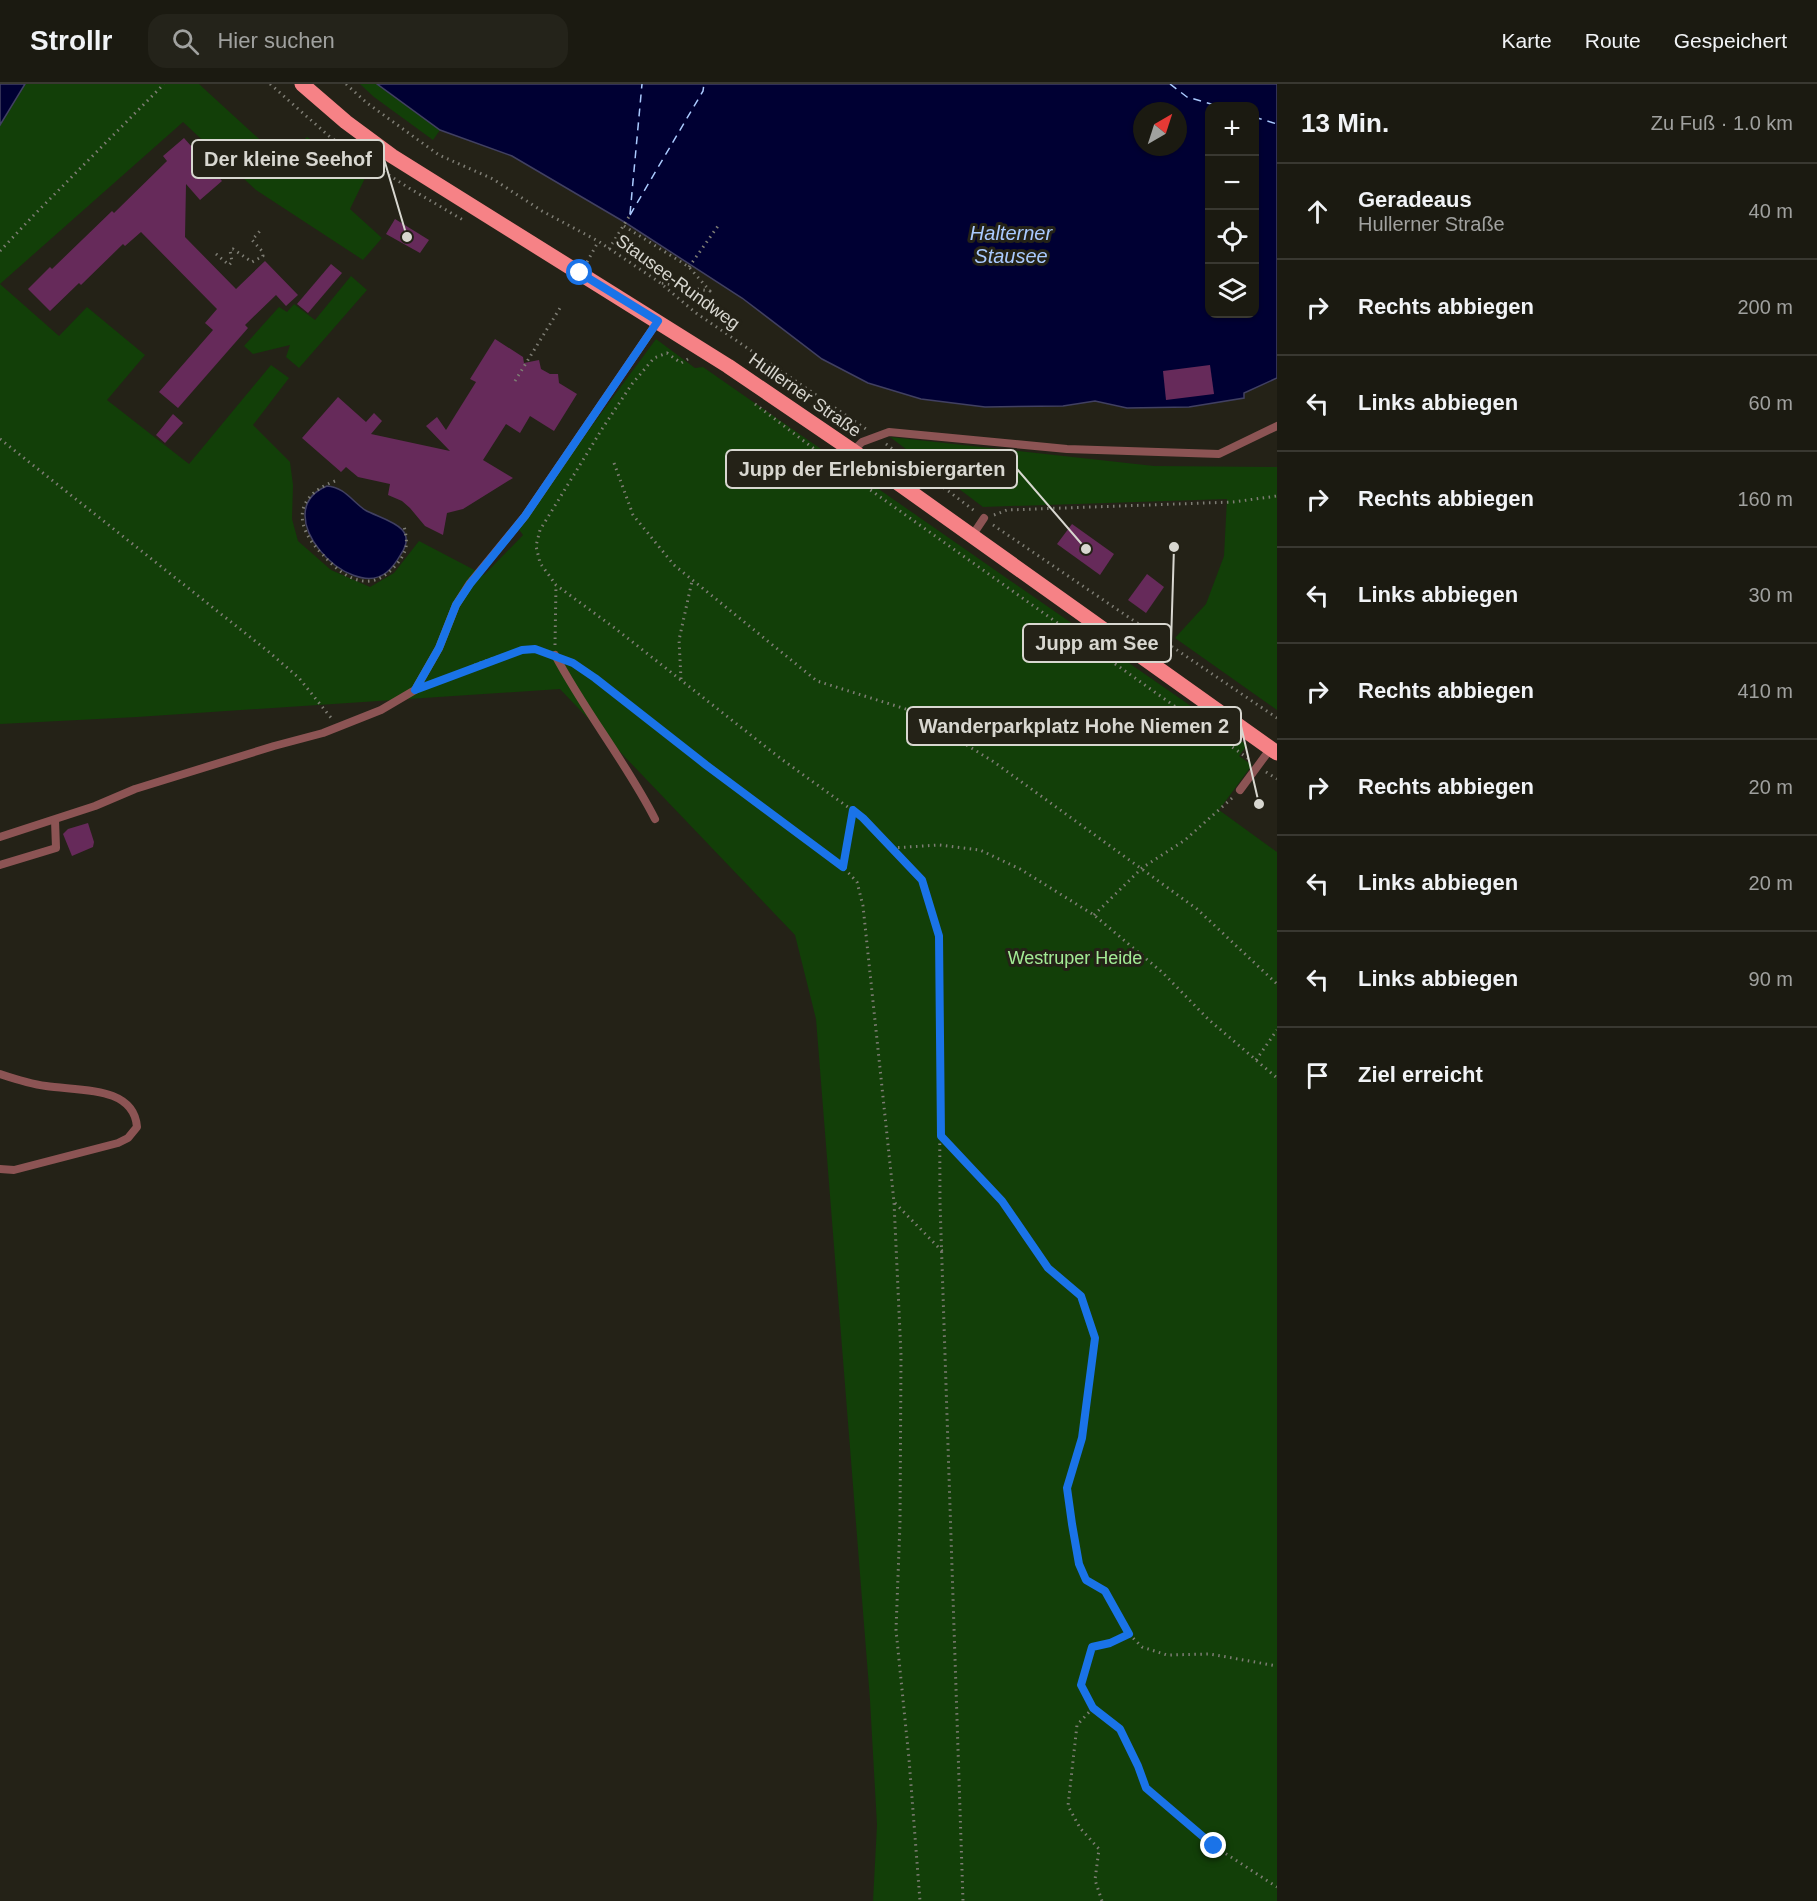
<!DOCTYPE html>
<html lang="de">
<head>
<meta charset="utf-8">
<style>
  :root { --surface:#1b1a11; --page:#24231a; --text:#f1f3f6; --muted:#a0a19f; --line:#393831 }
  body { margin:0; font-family:Helvetica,sans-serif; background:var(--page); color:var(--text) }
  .controls { position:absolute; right:18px; top:18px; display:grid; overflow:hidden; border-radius:12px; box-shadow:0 2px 4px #0004 }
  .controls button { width:54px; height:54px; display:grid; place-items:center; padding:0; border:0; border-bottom:2px solid var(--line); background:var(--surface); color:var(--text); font:30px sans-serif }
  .compass { position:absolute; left:1133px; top:18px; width:54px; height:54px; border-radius:50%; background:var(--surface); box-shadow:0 2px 4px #0004; rotate:39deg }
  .stop { position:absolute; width:18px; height:18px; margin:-14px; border:4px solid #1a73e8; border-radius:50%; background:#fff }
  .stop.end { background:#1a73e8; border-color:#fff; box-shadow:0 2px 6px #0008 }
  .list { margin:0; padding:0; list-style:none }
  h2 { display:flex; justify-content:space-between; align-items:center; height:78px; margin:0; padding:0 24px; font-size:26px }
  h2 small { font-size:20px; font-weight:400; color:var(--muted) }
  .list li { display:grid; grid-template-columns:39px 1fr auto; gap:18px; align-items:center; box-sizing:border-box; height:96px; padding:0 24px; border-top:2px solid var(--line) }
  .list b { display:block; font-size:22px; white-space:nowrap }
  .list p { margin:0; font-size:20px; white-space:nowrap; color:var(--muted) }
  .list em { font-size:20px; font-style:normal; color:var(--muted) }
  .icon { flex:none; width:33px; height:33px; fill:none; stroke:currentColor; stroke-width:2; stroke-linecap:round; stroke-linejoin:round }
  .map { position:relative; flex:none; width:1277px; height:1817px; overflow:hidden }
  header { display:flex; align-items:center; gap:36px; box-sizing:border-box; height:84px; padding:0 30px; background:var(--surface); border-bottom:2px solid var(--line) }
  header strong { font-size:28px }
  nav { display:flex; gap:33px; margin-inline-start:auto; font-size:21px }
  .search { width:420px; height:54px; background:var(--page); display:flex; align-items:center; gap:15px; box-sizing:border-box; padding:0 21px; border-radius:18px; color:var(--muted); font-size:22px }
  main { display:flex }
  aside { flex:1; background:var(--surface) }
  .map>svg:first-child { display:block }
  .green { fill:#123f08 }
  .water { fill:#003; stroke:#414062; stroke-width:1.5; fill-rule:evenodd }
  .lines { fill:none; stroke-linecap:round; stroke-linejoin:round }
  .ferry { stroke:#aacaff; stroke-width:1.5; stroke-dasharray:8 6; stroke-linecap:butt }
  .building { fill:#662a5a }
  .path { stroke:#7e7d74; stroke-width:3; stroke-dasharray:1.5 4.5; stroke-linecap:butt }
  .lane { stroke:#8c5454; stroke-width:8 }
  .primary { stroke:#f68286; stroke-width:15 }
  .route { stroke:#1a73e8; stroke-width:8 }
  .labels { text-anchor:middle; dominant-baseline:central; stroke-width:6; stroke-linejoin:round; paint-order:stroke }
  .street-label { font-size:18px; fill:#d8d7d0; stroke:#242217 }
  .park-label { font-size:18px; fill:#a3ec95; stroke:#242217 }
  .water-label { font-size:20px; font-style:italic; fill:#aacaff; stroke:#242217 }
  .leader { fill:none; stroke:#d8d7d0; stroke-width:2 }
  .callout-dot { fill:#d8d7d0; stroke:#242217; stroke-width:2 }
  .callout { fill:#242217; stroke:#d8d7d0; stroke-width:2 }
  .callout-label { font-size:20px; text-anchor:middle; font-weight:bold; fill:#d8d7d0 }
</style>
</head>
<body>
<header>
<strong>Strollr</strong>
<div class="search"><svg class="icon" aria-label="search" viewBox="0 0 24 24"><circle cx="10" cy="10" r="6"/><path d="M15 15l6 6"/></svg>Hier suchen</div>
<nav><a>Karte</a><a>Route</a><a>Gespeichert</a></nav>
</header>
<main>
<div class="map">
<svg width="1277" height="1817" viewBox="0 0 1277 1817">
  <rect width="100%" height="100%" fill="#242217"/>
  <g class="green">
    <polygon points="25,0 199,0 282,76 307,53 367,90 350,125 382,154 363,176 256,106 183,38 0,200 0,41"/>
    <polygon points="360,0 377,0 440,46 433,56 374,13"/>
    <polygon points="351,192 367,206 299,284 286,273 290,261 253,270 244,262 279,223 287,228 294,220 315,236"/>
    <polygon points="0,200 59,252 87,223 145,271 107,316 189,380 271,281 289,294 253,341 290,378 293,401 292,435 298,457 331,486 370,503 394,489 419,457 484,491 523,451 517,443 656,255 695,284 703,283 1247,661 1239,672 1252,681 1219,726 1277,768 1277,1817 873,1817 877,1741 870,1616 816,935 795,851 560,605 137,633 0,640"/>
    <polygon points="890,353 1154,382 1277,383 1277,626 1175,554 1206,520 1224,472 1227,415 983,423"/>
  </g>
  <g class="water">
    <polygon points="0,0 25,0 0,41"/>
    <path d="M377 0H1277V294L1244 309V314L1189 323 1127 324 1095 317 1063 322 985 323 921 315 868 299 822 275 742 214 626 139 512 72 440 46ZM1210 22H1254V230H1210ZM1142 27H1178V63H1142Z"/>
    <path d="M327 402C344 403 352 417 365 426 383 436 420 442 401 470 397 477 393 483 387 488 350 519 265 428 327 402Z"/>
  </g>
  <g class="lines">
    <g class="ferry">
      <polyline points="1170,0 1187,13 1218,22"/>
      <polyline points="1254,33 1277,40"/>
      <polyline points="630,130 642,0"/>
      <polyline points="630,131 703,7 704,0"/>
    </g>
  </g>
  <g class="building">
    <polygon points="184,54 222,97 200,116 186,100 185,153 236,205 265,177 298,211 286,222 276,211 245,241 248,244 178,324 159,308 213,246 205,239 217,225 141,148 125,162 123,160 81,201 79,199 50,227 28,205 50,183 52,185 112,127 114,129 167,77 163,72"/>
    <polygon points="395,135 429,156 420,169 386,150"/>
    <polygon points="331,180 342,189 308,229 297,220"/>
    <polygon points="495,255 523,273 524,279 539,276 541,285 550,290 558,290 559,299 577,310 554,347 530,332 520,349 506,340 483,376 513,394 463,425 447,429 443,451 425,442 410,424 402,417 388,411 390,400 358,393 346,383 341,388 302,354 338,313 366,338 374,329 382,337 371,350 450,367 426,342 437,333 446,346 476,298 470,295"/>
    <polygon points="1210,281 1214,310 1166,316 1163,287"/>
    <polygon points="173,330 183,339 165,359 156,351"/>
    <polygon points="1072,440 1114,470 1100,491 1057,460"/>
    <polygon points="1147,490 1164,503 1146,529 1128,516"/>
    <polygon points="88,739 94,758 93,763 72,772 63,750 68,745"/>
  </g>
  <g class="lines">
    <g class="path">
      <polyline points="270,0 330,53 409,104 463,136"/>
      <polyline points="346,0 367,19 439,71 493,95 542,127 598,157 659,198 696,229 866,345"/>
      <polyline points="624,142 689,183 710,207 661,199"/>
      <polyline points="609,165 630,131"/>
      <polyline points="0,167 33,132 164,0"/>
      <polyline points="216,170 229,181 232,178 230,166 233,165 252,178 263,172 262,167 252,156 260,147"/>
      <polyline points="587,178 598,158"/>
      <polyline points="689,183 718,142"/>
      <polyline points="688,275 681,279 667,269 654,274 632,300 602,345 540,446 536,462 540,479 556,501 616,545 780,674 863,734 922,796 939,852 940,1119 963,1817"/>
      <polyline points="515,297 560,224"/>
      <polyline points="755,320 838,383 1249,675"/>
      <polyline points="0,355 269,568 299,594 332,635"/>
      <polyline points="886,360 976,428"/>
      <polyline points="614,379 633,431 674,481 817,597 912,627 994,678 1197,825 1277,900"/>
      <path d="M335 397C293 413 294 442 323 471 335 484 351 499 370 497 381 496 390 488 397 480 408 466 408 459 404 442"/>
      <polyline points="994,431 1007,426 1233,418 1277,412"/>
      <polyline points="993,441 1277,634"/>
      <polyline points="555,561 556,501"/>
      <polyline points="572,578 595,594 706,681 843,783 857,798 863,822 894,1118 901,1271 900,1439 896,1546 909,1675 920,1817"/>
      <polyline points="681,595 679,556 692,497"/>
      <path d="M430 600C460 588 516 559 546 568"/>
      <polyline points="1266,688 1277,695"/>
      <polyline points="892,764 939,761 980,766 1020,785 1094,831 1163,889 1208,935 1277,994"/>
      <polyline points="843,783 853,726"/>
      <polyline points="1094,831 1142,784 1185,756 1232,714"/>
      <polyline points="1256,976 1277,946"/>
      <polyline points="943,1053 1002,1117 1048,1184 1081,1212 1095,1254 1082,1354 1067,1404 1077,1469 1086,1496 1105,1507 1129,1550 1110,1559 1092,1563 1081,1601 1093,1624 1120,1645 1138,1682 1145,1704 1214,1762 1277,1803"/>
      <polyline points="895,1119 943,1168"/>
      <polyline points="1129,1550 1142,1563 1167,1571 1210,1570 1277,1582"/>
      <polyline points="1093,1624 1077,1641 1068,1722 1080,1744 1099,1765 1095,1796 1102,1817"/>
    </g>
    <g class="lane">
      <polyline points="853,367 862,358 889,348 1067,365 1219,370 1277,342"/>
      <polyline points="972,452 984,434"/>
      <path d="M555 571C585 628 626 678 655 735"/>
      <polyline points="1240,706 1271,664"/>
      <polyline points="0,753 95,722 135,705 274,662 323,649 381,626 415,606 439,564 456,521 470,499 525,432 658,237"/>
      <polyline points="0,781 56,764 55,736"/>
      <path d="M0 990C15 995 31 1000 46 1002 77 1007 134 1001 137 1043L128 1054 118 1059 14 1086 0 1085"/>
    </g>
    <polyline class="primary" points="302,0 346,38 392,72 728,282 853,367 1277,669"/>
  </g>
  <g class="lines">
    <polyline class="route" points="580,189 658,237 525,432 470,500 456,521 439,564 415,606 522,566 535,565 573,579 595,594 706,681 843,783 853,726 863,734 922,796 939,852 941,1052 1002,1117 1048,1184 1081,1212 1095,1254 1082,1354 1067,1404 1072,1440 1079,1480 1086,1496 1105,1507 1129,1550 1110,1559 1092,1563 1081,1601 1093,1624 1120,1645 1138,1682 1146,1704 1214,1762"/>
  </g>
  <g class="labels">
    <g class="street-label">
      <text transform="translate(678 198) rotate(36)">Stausee-Rundweg</text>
      <text transform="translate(805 311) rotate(35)">Hullerner Straße</text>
    </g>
    <g class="park-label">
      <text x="1075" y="874">Westruper Heide</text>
    </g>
    <g class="water-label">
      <text x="1011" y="149">Halterner<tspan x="1011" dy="23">Stausee</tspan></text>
    </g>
  </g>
  <path class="leader" d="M407 153L384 75M1086 465L1017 385M1174 463L1171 559M1259 720L1241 642"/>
  <g class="callout-dot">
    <circle cx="407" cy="153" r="6"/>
    <circle cx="1086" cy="465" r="6"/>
    <circle cx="1174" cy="463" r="6"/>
    <circle cx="1259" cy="720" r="6"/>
  </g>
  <g class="callout">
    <rect x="192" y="56" width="192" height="38" rx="6"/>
    <rect x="726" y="366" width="291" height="38" rx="6"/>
    <rect x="1023" y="540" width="148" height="38" rx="6"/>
    <rect x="907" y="623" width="334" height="38" rx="6"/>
  </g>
  <g class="callout-label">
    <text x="288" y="82">Der kleine Seehof</text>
    <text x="872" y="392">Jupp der Erlebnisbiergarten</text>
    <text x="1097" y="566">Jupp am See</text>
    <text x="1074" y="649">Wanderparkplatz Hohe Niemen 2</text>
  </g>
</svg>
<div class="controls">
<button>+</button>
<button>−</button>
<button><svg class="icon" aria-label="locate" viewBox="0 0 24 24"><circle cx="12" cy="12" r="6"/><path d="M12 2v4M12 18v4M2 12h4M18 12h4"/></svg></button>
<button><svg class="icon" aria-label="layers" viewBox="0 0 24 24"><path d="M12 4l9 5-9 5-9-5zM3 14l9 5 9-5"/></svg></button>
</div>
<svg class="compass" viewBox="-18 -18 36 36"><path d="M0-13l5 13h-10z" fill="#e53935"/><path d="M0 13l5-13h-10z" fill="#a0a19f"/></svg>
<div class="stop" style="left:580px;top:189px"></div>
<div class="stop end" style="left:1214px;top:1762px"></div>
</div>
<aside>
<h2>13 Min.<small>Zu Fuß · 1.0 km</small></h2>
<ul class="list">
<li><svg class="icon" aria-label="ahead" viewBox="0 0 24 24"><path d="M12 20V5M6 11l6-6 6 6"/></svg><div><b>Geradeaus</b><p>Hullerner Straße</p></div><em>40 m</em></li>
<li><svg class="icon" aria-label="right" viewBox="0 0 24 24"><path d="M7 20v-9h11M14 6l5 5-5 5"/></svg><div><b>Rechts abbiegen</b></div><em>200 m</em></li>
<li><svg class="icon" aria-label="left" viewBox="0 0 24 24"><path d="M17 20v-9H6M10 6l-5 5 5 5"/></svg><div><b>Links abbiegen</b></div><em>60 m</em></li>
<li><svg class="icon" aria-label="right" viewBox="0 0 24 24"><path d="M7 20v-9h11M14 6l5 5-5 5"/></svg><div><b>Rechts abbiegen</b></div><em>160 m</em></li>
<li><svg class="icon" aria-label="left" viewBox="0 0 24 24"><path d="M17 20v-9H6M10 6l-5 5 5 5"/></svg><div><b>Links abbiegen</b></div><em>30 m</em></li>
<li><svg class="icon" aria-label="right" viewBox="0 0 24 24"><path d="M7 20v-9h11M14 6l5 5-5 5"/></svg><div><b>Rechts abbiegen</b></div><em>410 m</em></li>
<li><svg class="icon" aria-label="right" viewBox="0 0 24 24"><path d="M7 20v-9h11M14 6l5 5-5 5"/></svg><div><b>Rechts abbiegen</b></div><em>20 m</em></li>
<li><svg class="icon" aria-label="left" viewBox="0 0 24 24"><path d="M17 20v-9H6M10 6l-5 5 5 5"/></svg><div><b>Links abbiegen</b></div><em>20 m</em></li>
<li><svg class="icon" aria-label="left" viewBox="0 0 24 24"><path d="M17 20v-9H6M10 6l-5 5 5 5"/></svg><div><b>Links abbiegen</b></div><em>90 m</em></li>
<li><svg class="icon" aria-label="arrive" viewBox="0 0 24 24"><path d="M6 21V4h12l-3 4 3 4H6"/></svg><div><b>Ziel erreicht</b></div></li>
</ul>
</aside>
</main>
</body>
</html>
